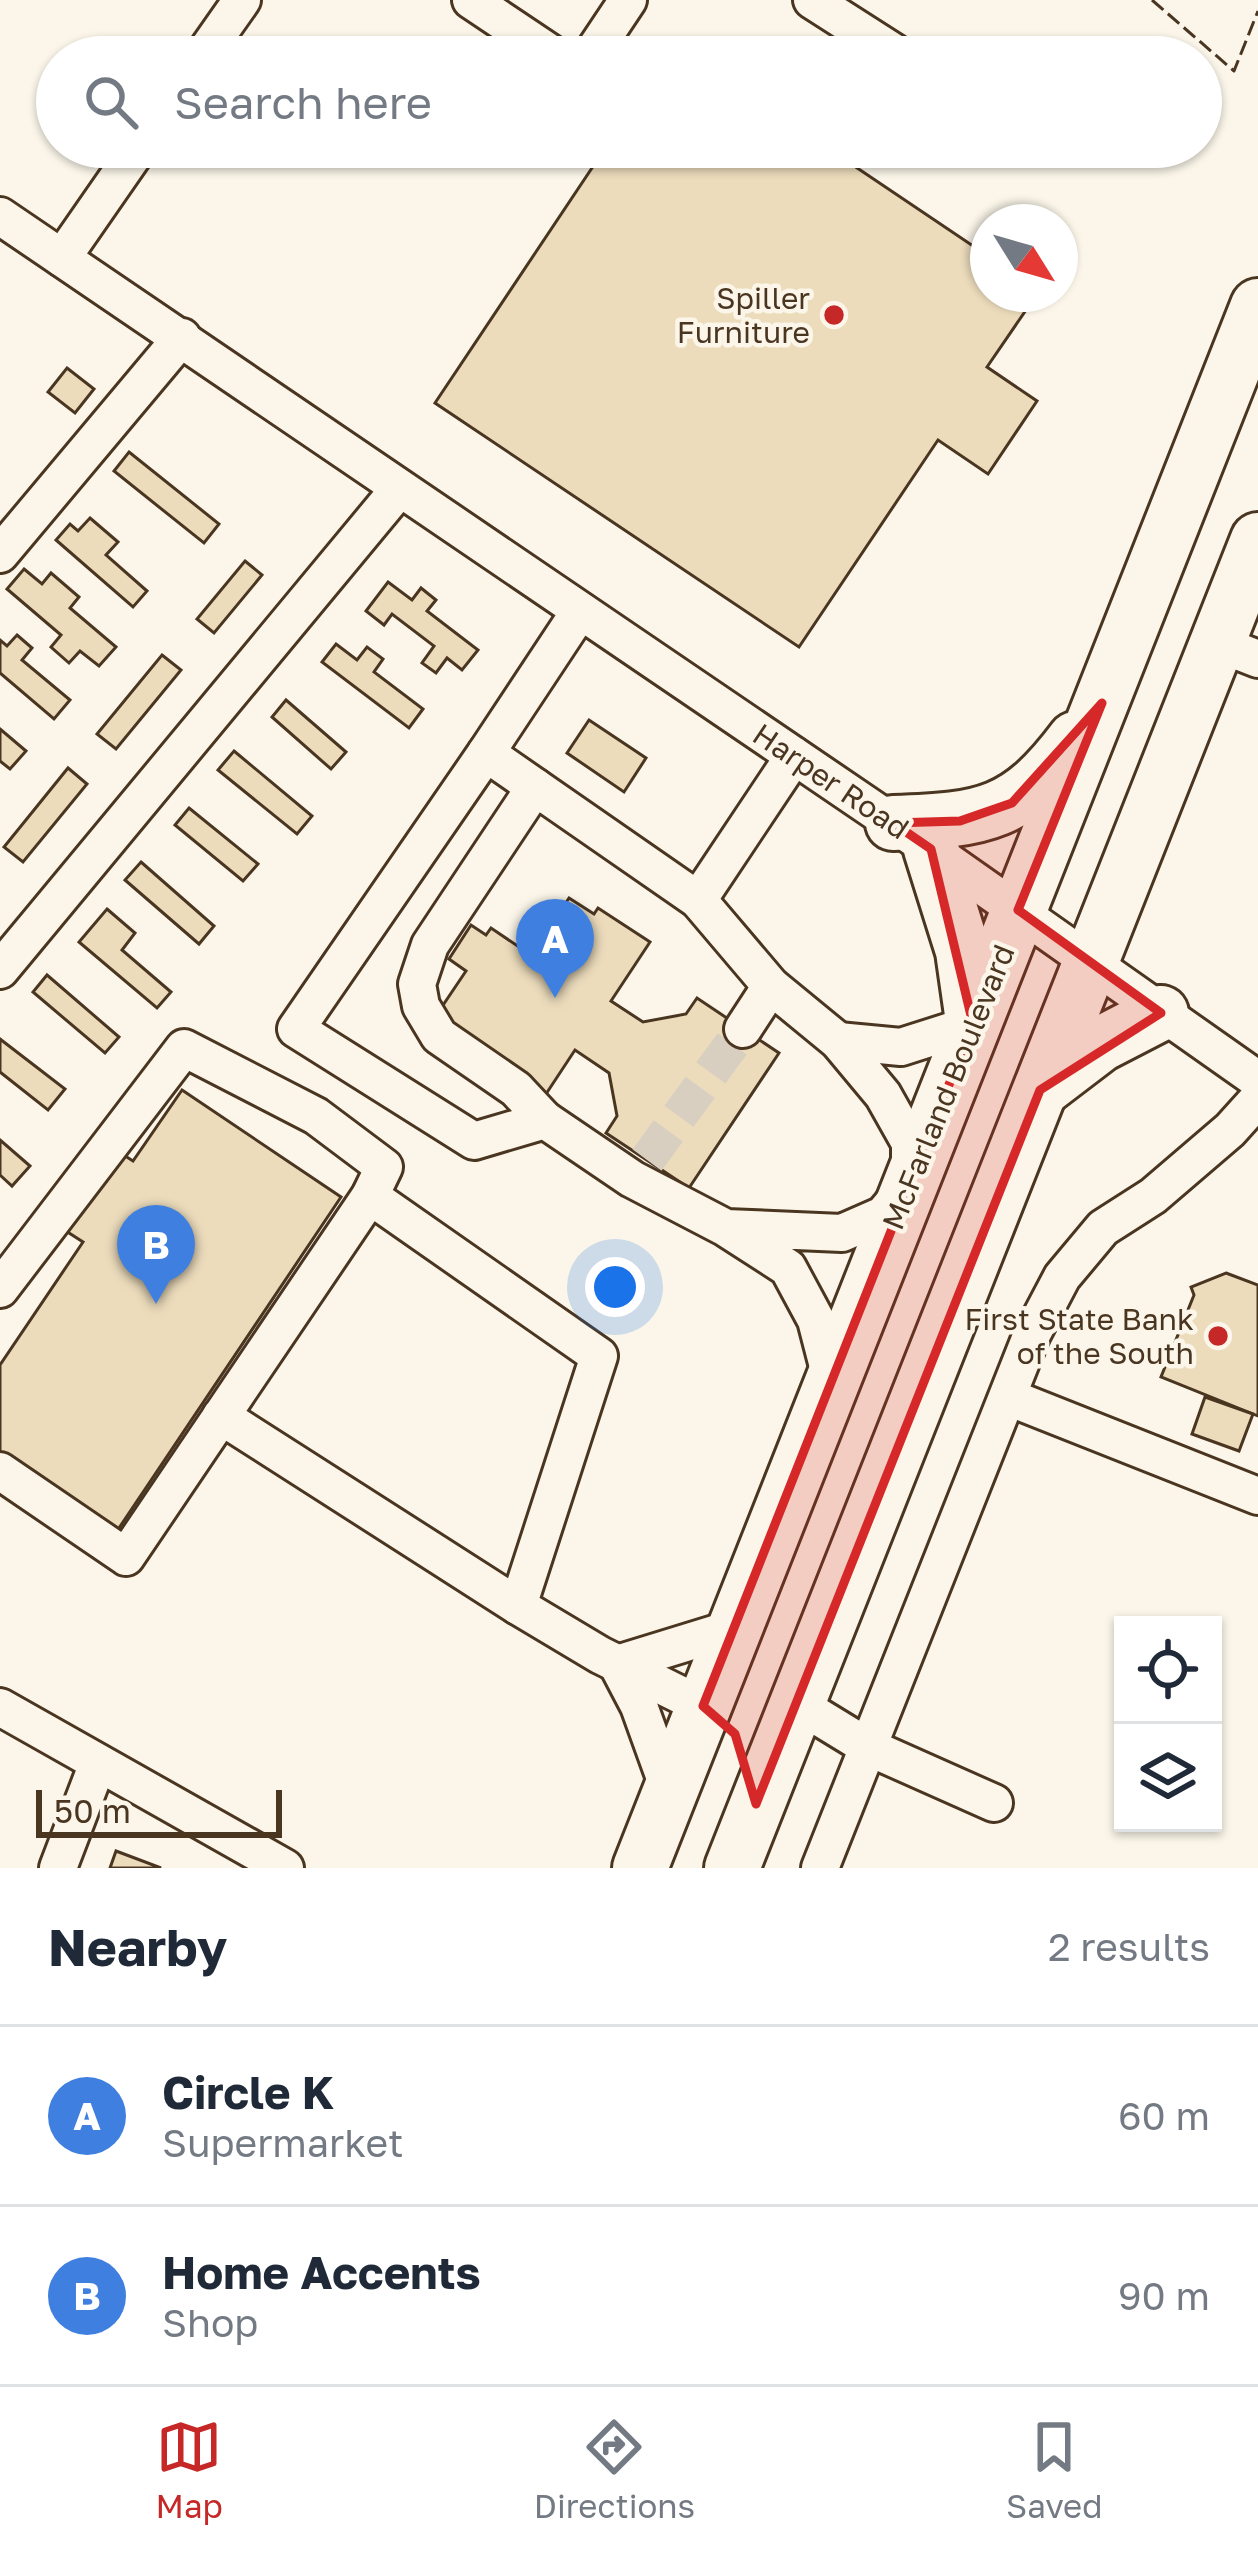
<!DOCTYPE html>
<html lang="en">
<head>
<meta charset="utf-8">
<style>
  :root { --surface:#fff; --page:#f6f6f7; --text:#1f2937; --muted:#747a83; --line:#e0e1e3; --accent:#c62828 }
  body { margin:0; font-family:"Golos Text",sans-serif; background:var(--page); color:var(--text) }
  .controls { position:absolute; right:36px; bottom:36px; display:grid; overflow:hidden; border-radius:0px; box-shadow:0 3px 9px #0004 }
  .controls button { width:108px; height:108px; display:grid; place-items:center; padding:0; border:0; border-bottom:3px solid var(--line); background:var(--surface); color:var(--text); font:60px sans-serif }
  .compass { position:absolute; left:970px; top:204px; width:108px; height:108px; border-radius:50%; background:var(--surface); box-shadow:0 3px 9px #0004; rotate:127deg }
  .scale { position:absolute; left:36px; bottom:30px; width:246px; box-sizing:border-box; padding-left:12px; border:6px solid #4a3520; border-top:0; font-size:33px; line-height:42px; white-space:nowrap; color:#4a3520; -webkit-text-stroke:9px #fbf6e9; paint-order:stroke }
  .you { position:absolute; left:615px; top:1287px; width:42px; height:42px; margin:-30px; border:9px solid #fff; border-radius:50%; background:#1a73e8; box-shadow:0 0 0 18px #1a73e833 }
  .badge { display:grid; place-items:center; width:78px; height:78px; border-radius:50%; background:var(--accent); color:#fff; font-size:39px; font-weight:700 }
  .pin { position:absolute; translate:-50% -99px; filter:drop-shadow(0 3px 6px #0008) }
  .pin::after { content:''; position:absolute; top:63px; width:42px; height:36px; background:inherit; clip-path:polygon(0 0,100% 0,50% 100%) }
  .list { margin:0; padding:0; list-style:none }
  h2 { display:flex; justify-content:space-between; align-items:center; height:156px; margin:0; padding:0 48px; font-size:51px }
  h2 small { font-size:39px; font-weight:400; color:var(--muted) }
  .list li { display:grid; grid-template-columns:78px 1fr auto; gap:36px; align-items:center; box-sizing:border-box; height:180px; padding:0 48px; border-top:3px solid var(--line) }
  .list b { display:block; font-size:45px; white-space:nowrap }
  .list p { margin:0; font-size:39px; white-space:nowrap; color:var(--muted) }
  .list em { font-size:39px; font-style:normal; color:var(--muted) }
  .icon { flex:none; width:66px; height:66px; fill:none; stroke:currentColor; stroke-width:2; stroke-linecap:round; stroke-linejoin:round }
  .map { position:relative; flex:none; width:1258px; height:1868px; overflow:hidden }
  .search { position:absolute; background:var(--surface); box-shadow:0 3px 9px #0004; left:36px; right:36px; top:36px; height:132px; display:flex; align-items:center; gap:30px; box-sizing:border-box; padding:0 42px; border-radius:66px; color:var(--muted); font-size:45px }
  .sheet { height:516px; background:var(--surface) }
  nav { display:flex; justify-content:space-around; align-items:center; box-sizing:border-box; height:168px; border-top:3px solid var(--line); background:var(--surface); font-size:33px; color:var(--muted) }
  nav a { display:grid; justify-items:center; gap:6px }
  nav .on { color:var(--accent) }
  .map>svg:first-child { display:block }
  .building { fill:#ecdcbc; stroke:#4a3520; stroke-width:3 }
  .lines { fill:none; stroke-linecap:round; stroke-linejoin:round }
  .minor-tunnel { stroke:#d8cfc1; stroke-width:36; stroke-dasharray:36 18; stroke-linecap:butt }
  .minor-casing { stroke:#4a3520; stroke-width:42 }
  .highway-casing { stroke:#4a3520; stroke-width:60 }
  .minor { stroke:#fbf6e9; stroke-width:36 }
  .highway { stroke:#fbf6e9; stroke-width:54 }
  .fence { stroke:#4a3520; stroke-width:3; stroke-dasharray:15 6; stroke-linecap:butt }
  .marked { fill:#d62828; fill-opacity:0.2; stroke:#d62828; stroke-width:9; stroke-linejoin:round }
  .poi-dot { fill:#c62828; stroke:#fbf6e9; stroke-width:4.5 }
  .labels { text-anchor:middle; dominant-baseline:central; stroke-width:9; stroke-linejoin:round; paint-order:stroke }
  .poi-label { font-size:30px; fill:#4a3520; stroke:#fbf6e9; text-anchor:end }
  .street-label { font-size:30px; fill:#4a3520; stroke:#fbf6e9 }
</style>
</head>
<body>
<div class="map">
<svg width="1258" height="1868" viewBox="0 0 1258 1868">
  <rect width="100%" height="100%" fill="#fbf6e9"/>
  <g class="building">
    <polygon points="606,147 826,147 988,256 988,294 1037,294 987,367 1037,401 988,474 938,440 799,647 435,403"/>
    <polygon points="67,368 94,389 75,413 48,392"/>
    <polygon points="129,452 219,524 204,543 114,471"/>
    <polygon points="90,518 118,542 106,555 147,591 133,607 56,540 70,524 78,531"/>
    <polygon points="245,561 262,575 214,633 197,619"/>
    <polygon points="24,569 42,584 51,573 79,597 70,608 116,647 99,666 80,651 69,663 51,647 61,635 7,589"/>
    <polygon points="388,582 412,600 421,588 436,600 427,611 478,650 462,670 447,658 436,673 422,663 434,646 392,614 384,625 366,611"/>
    <polygon points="17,635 32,648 22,660 70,700 54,719 0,673 0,640 7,646"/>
    <polygon points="336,644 357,660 367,647 383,659 374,672 423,709 409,728 322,662"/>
    <polygon points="162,655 181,670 116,749 97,734"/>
    <polygon points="286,700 346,752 331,769 272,717"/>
    <polygon points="589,720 646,758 624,792 567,753"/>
    <polygon points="0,729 26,751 10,769 0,761"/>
    <polygon points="234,751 312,816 297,834 218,770"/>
    <polygon points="68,768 87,784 23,862 4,847"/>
    <polygon points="189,808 258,864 243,881 175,825"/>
    <polygon points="141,862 214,926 199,944 125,880"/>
    <polygon points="569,898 594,914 598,908 650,942 611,1001 643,1022 686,1014 697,998 779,1053 689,1188 606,1133 617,1116 609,1073 575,1050 546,1094 433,1020 466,971 449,959 471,925 486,935 491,928 531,955"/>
    <polygon points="107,909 135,933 122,950 171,992 157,1008 79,942"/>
    <polygon points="47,975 119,1037 105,1053 33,992"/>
    <polygon points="0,1039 65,1089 48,1110 0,1072"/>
    <polygon points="182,1090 341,1197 117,1531 0,1453 0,1365 83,1242 66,1231 119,1152 133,1161"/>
    <polygon points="0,1140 30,1166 12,1186 0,1175"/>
    <polygon points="1226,1273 1258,1285 1258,1416 1161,1377 1194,1295 1191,1287"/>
    <polygon points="1205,1397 1253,1414 1239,1451 1192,1434"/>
    <polygon points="116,1851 161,1868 110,1868"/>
  </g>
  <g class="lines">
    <polyline class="minor-tunnel" points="647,1160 743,1029"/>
    <defs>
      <g id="minor">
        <polyline points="471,0 556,57"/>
        <polyline points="812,0 901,57"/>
        <polyline points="202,57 242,0"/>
        <polyline points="590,57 628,0"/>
        <polyline points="0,216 893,823 1258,1080"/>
        <polyline points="62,258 139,147"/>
        <polyline points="0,554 182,337"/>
        <polyline points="1217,643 1258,659"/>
        <polyline points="486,753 580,611"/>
        <polyline points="535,787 430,945 417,984 421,1006 439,1036 516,1089 545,1120"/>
        <polyline points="698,900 794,756"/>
        <polyline points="0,970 399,489"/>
        <polyline points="743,1029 771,986"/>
        <polyline points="838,1041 901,1047 973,1024"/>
        <polyline points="370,1196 599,1356 518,1606 600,1655 703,1706"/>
        <polyline points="726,1228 842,1233 883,1215 910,1183 910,1143 883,1095 838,1041 771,986 698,900 486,753 296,1029 474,1141 545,1120 632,1179 726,1228 788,1268 816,1320 832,1382"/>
        <polyline points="0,1289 184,1048 316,1116 384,1167 370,1196 126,1557 0,1471"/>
        <polyline points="1008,1397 1258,1496"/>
        <polyline points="221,1416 518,1606"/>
        <polyline points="617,1664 639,1706 670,1792"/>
        <polyline points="617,1664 734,1628"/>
        <polyline points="796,1703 868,1747 994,1803"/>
        <polyline points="0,1707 285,1868"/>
        <polyline points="58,1868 98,1763"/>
        <polyline points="820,1868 1032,1334 1062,1277 1103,1228 1153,1196 1230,1130 1258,1099"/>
      </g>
      <g id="highway">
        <path d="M893 823C985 820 1018 815 1075 739"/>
        <polyline points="931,849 963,951 973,1021"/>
        <polyline points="1042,1089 1101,1044 1161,1013"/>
        <polyline points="640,1868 1258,306"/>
        <polyline points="732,1868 1258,540"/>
      </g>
    </defs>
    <use href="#minor" class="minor-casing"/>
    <use href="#highway" class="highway-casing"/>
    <use href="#minor" class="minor"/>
    <use href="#highway" class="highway"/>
    <polyline class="fence" points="1152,0 1234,71 1258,11"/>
  </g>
  <path class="marked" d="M1102 703 1018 910 1161 1013 1040 1090 756 1804 735 1734 703 1706 973 1024 931 849 893 823 960 821 1012 803Z"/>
  <g class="poi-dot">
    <circle cx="834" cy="315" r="12"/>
    <circle cx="1218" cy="1336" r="12"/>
  </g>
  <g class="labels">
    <g class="poi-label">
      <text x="810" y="298">Spiller<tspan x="810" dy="34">Furniture</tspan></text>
      <text x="1194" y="1319">First State Bank<tspan x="1194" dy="34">of the South</tspan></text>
    </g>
    <g class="street-label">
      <text transform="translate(831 781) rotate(34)">Harper Road</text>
      <text transform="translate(948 1087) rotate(-68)">McFarland Boulevard</text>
    </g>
  </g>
</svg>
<div class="controls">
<button><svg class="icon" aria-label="locate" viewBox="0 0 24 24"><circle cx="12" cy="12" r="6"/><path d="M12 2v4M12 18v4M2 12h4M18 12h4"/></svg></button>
<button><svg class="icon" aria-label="layers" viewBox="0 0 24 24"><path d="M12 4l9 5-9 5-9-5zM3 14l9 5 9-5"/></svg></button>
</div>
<svg class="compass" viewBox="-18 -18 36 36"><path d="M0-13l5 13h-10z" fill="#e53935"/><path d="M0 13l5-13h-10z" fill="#747a83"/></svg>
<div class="scale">50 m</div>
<div class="you"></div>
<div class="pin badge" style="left:555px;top:998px;background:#3f7fe0">A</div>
<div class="pin badge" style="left:156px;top:1304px;background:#3f7fe0">B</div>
<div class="search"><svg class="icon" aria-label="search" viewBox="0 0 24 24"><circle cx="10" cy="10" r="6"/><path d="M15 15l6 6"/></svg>Search here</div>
</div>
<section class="sheet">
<h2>Nearby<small>2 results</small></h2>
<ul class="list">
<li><span class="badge" style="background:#3f7fe0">A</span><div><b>Circle K</b><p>Supermarket</p></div><em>60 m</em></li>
<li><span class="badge" style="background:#3f7fe0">B</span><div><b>Home Accents</b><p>Shop</p></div><em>90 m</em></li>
</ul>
</section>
<nav>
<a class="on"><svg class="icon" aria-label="map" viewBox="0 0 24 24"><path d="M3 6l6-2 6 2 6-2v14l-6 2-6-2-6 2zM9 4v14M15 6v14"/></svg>Map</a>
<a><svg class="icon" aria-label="directions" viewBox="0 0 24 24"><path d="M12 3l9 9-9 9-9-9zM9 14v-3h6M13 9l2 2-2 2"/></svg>Directions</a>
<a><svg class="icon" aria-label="saved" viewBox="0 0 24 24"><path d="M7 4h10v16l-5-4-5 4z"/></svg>Saved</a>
</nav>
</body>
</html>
